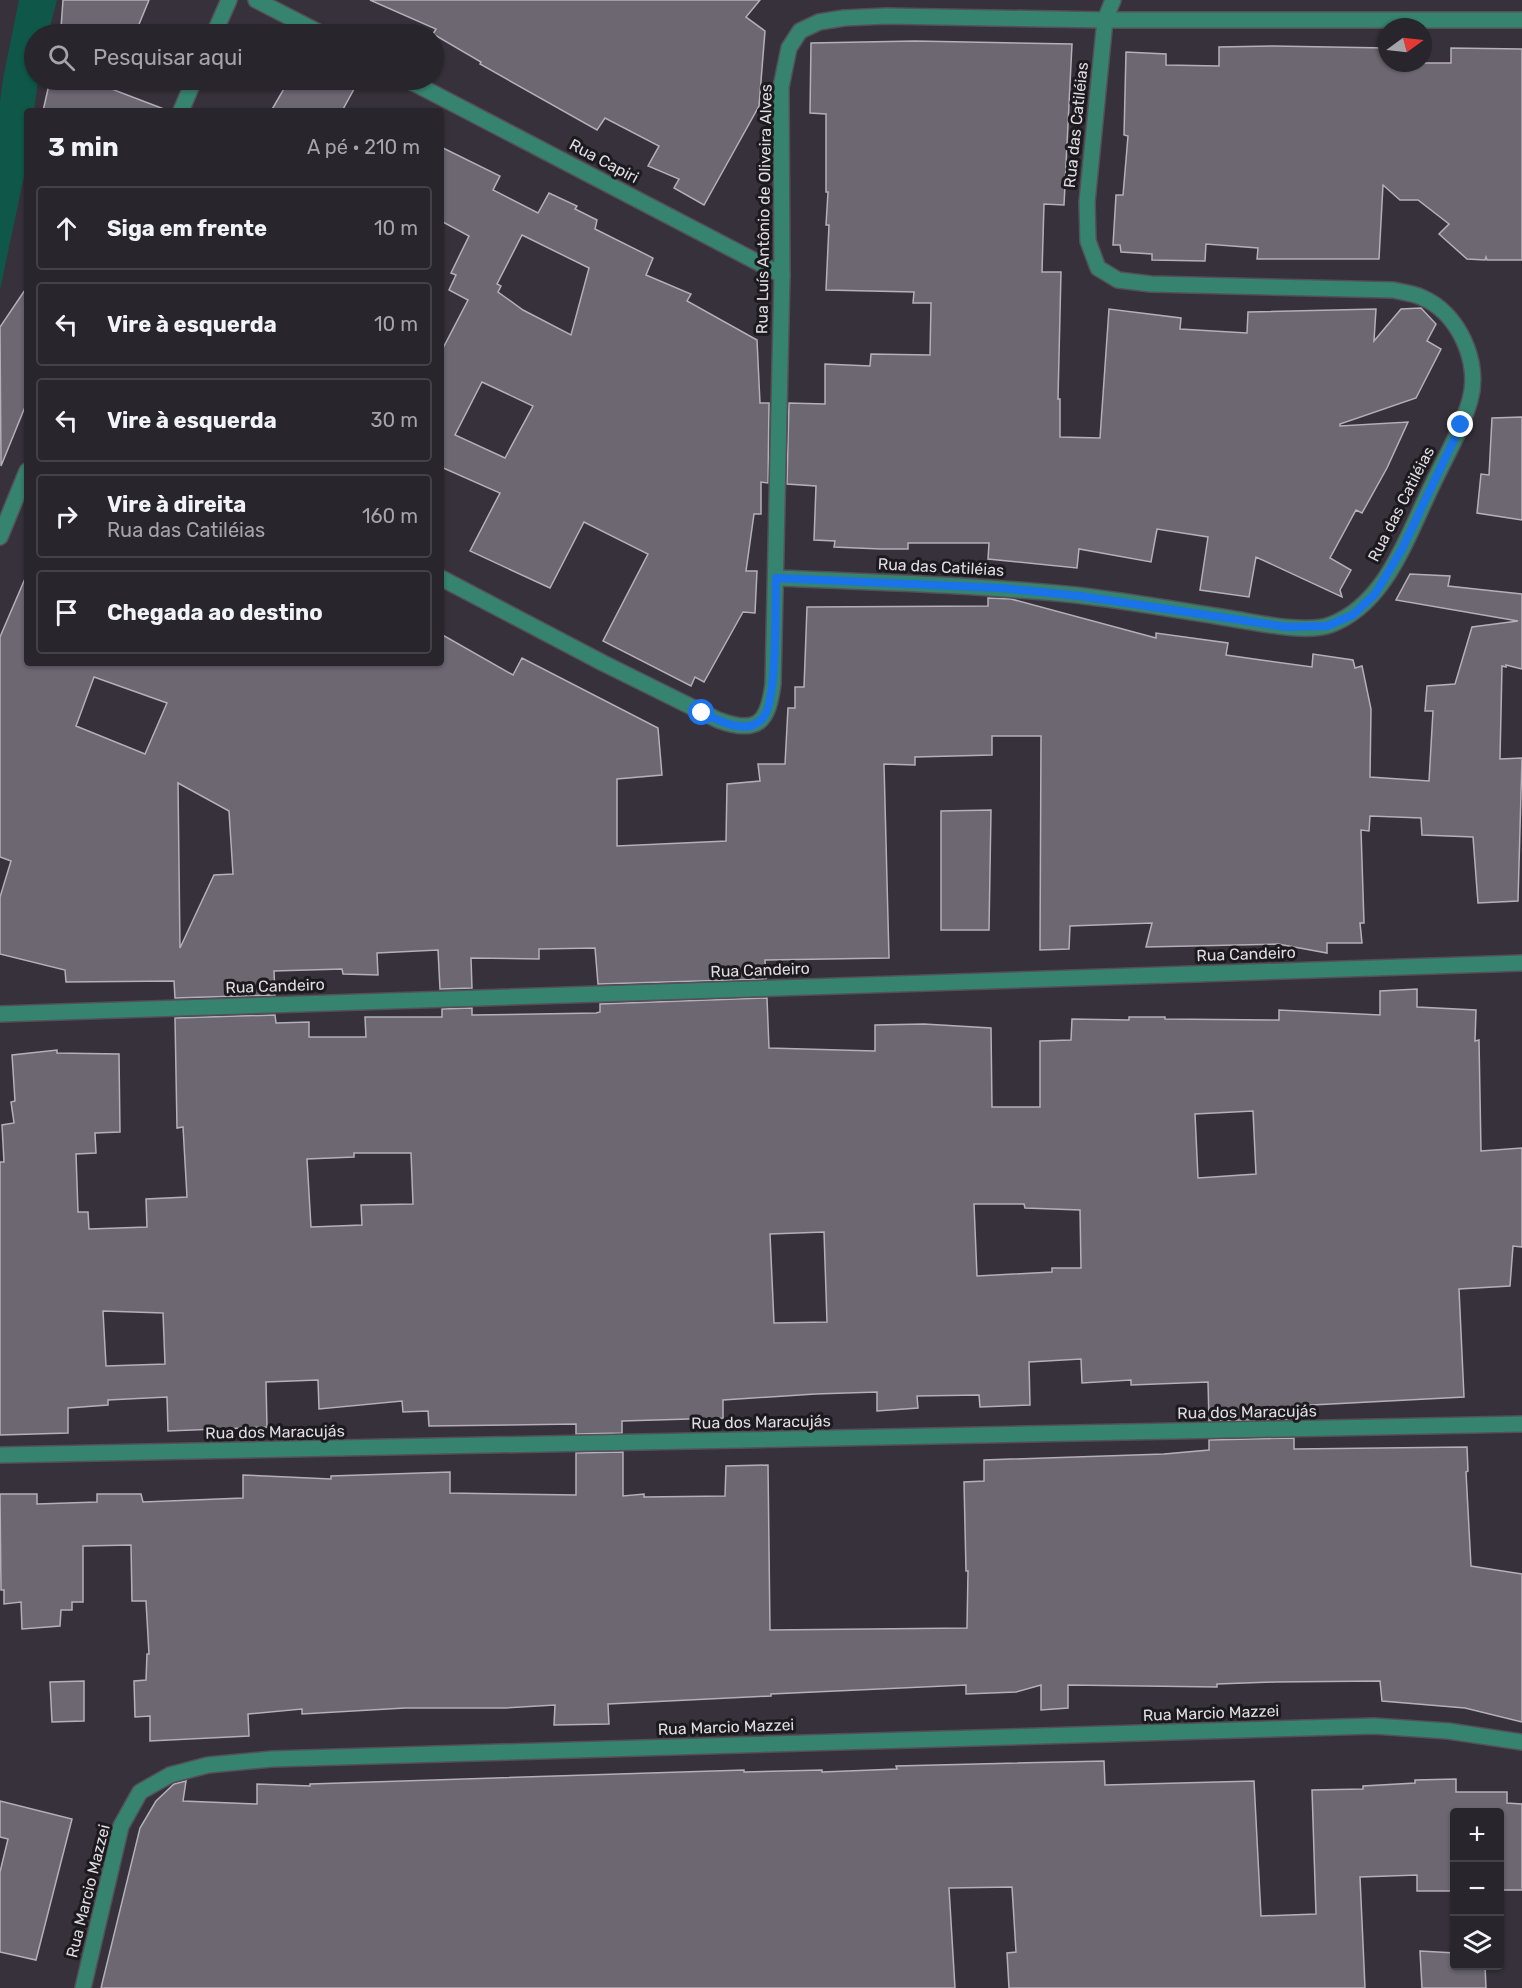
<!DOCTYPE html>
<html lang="pt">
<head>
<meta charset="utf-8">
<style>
  :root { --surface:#28252c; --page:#302d34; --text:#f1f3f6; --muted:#a5a5a9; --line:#444248 }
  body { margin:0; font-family:Rubik,sans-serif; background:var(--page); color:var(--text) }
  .controls { position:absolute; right:18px; bottom:18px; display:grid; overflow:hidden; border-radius:6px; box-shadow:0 2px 4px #0004 }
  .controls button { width:54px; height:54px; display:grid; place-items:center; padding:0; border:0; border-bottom:2px solid var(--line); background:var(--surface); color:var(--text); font:30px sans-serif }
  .compass { position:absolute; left:1378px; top:18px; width:54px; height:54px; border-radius:50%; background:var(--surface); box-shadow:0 2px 4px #0004; rotate:75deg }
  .stop { position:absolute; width:18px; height:18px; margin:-14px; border:4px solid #1a73e8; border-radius:50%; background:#fff }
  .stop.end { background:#1a73e8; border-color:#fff; box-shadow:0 2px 6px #0008 }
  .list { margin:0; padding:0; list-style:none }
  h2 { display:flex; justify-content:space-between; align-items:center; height:78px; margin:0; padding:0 24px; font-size:26px }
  h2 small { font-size:20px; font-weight:400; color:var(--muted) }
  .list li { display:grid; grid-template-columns:39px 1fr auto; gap:18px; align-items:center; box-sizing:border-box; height:84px; margin:0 12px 12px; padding:0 12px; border:2px solid var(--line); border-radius:6px }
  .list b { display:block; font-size:22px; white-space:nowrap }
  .list p { margin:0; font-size:20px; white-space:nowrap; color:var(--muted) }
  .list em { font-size:20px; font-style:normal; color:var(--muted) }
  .icon { flex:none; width:33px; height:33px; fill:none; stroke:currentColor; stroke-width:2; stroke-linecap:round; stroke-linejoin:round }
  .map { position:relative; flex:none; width:1522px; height:1988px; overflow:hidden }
  .search { position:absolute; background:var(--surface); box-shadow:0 2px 4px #0004; left:24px; top:24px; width:420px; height:66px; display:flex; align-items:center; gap:15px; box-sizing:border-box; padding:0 21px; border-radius:33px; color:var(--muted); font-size:22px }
  .panel { position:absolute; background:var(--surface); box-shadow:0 2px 4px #0004; left:24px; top:108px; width:420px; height:558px; border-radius:6px }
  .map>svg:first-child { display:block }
  .water { fill:#0f5849 }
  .building { fill:#6c6771; stroke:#b5afba; stroke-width:1.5; fill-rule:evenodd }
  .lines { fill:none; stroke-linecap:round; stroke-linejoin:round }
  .minor-casing { stroke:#545058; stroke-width:18 }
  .minor { stroke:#368370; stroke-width:15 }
  .route { stroke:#1a73e8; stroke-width:8 }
  .labels { text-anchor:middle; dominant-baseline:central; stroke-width:6; stroke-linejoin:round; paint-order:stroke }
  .street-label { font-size:16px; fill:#dfdce2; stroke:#1c1a1e }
</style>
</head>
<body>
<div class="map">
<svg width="1522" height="1988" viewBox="0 0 1522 1988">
  <rect width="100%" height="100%" fill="#36313a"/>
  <polygon class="water" points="19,0 57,0 48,34 34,34 34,80 38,80 34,111 27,111 27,162 0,290 0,102 3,79"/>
  <g class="building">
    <polygon points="63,0 149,0 135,34 79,34 61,28"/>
    <polygon points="370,0 760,0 746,17 765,31 759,106 704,205 674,188 679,179 648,166 659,146 605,118 597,130 480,64 481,62 433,34 436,29"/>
    <polygon points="915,41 1072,44 1064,205 1044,204 1042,272 1061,272 1058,399 1060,399 1060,437 1100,438 1109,309 1181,318 1180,329 1247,333 1248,312 1376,309 1374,341 1401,309 1421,308 1436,324 1427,341 1441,349 1416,398 1340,424 1340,426 1408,422 1387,468 1362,513 1356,510 1330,558 1351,570 1340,590 1342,597 1256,557 1249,597 1200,590 1208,537 1157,529 1151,562 1079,549 1077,568 988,559 989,543 908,543 908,549 881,549 834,547 835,541 814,540 816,486 787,484 789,403 825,404 825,364 870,366 871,354 930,355 931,303 913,303 914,292 826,290 829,225 826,225 828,192 826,192 826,114 810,113 811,43"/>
    <polygon points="1273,46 1387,48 1387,63 1451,63 1451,48 1522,49 1522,260 1487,260 1486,257 1485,260 1467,259 1439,234 1449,224 1418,200 1400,200 1383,185 1379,259 1257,259 1258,248 1206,244 1205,261 1152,260 1152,254 1121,252 1120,245 1113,245 1116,195 1123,195 1128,136 1124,135 1126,52 1166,54 1166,65 1219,66 1219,47"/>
    <polygon points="50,80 88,80 164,109 164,111 43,111"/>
    <polygon points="289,80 359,80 342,111 271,111"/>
    <path d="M441 147 500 176 493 190 538 213 549 193 577 206 575 209 597 220 595 229 653 258 646 275 691 294 687 301 757 340 760 403H769L768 483 761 482V514H754L746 571H757L755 613 743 612 704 682 695 677 691 686 603 641 648 554 584 522 550 588 470 551 500 493 441 467V352L468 300 449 290 456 275 451 273 469 236 441 221ZM522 235 589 268 571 335 523 310 498 292 501 286 497 284ZM482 382 533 406 505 458 455 435Z"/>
    <polygon points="27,287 27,402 1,466 0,327"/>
    <polygon points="1522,417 1522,520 1477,513 1481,474 1489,475 1492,418"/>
    <path d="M27 574V663H441V634L513 675 522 658 658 728 662 775 617 779V846L726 841 727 784 760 781 758 764H785L788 708H795V687H804L807 607 988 606V598L1011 599 1156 638V633L1228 643 1226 655 1312 667 1313 654 1353 660 1355 668 1362 666 1371 709 1370 777 1429 781 1433 711H1425L1427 686 1455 684 1472 627 1518 621 1396 600 1410 574 1450 576 1448 586 1522 594V669L1506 665V667L1502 666 1500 759 1522 758 1518 901 1478 903 1473 837 1422 835 1421 818 1370 816 1369 831 1361 830 1364 923H1360L1362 943H1327V953L1278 944 1146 947 1152 923 1070 926 1069 949 1040 950 1041 736H992V755L915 757V765L884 764 889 958 765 960 766 979 598 984 595 948 539 949V959L471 958 472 988 440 989 438 950 377 953 378 975 343 974 342 969 274 971 275 995 175 998 174 981 66 982 65 970 0 954V897L11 861 0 857V637ZM94 677 167 703 145 754 76 726ZM178 783 229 811 233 874 214 875 180 948Z"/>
    <polygon points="991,810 989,930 941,930 941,811"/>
    <path d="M1417 989V1007L1476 1010 1475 1041 1479 1040 1481 1151 1522 1148V1247L1513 1246 1510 1286 1459 1289 1464 1397 1293 1406V1419L1209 1421 1208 1382 1131 1385V1380L1082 1383 1081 1359 1029 1362 1030 1405 980 1407 979 1395 917 1396 918 1408 877 1411V1392L815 1394 723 1400V1418L622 1421V1433L576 1434V1424L429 1426 428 1411 403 1412 402 1401 319 1409 318 1380 266 1382 267 1427 168 1431 167 1397 108 1400V1405L68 1408V1433L0 1435V1162H4L2 1125 14 1123 11 1102 15 1101 12 1055 57 1050V1053L119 1054 120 1132 95 1133 96 1153 76 1154 78 1212H88L89 1229 147 1227 146 1199 187 1197 183 1127 177 1128 175 1018 275 1015 276 1023 309 1022V1037H366L365 1017H442V1009L472 1008V1015L596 1013 600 1012V1004L767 998 769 1048 875 1051V1025L924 1024 991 1028 992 1107H1040V1041L1071 1040 1072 1019 1129 1020V1017H1165V1019L1279 1020V1010L1380 1015V991ZM1253 1111 1256 1174 1198 1178 1195 1114ZM354 1153H411L413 1204 361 1205 362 1225 311 1227 307 1159 354 1157ZM974 1204H1024L1025 1208 1080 1210 1081 1268H1052V1272L977 1276ZM824 1232 827 1322 774 1323 770 1234ZM103 1311 163 1313 165 1364 106 1366Z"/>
    <polygon points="1294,1438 1294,1449 1467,1447 1468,1471 1466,1472 1471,1566 1522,1574 1522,1722 1465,1708 1382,1701 1380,1681 1275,1682 1217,1684 1217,1687 1068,1685 1068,1708 1041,1710 1041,1685 1016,1692 966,1694 966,1685 771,1694 771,1696 608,1704 609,1724 554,1725 555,1705 505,1708 405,1708 302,1714 302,1709 248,1714 249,1736 150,1741 150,1716 135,1717 134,1681 146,1680 147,1654 149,1654 146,1601 132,1601 131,1545 83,1546 83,1602 72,1602 72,1610 61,1610 60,1626 22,1629 21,1602 4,1604 4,1590 1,1590 0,1494 37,1494 37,1504 97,1502 97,1494 141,1494 143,1502 243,1498 243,1475 331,1479 331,1476 450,1472 450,1493 576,1495 576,1453 623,1452 623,1496 644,1494 644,1497 725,1496 726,1466 768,1465 770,1630 967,1628 968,1571 966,1571 964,1482 984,1481 984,1460 1164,1454 1209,1450 1209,1440"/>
    <polygon points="84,1681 84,1721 52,1722 50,1682"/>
    <polygon points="1104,1761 1105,1785 1254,1781 1261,1916 1316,1914 1312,1790 1363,1789 1363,1786 1415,1783 1415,1780 1456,1779 1456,1792 1507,1792 1507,1803 1522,1804 1522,1890 1500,1890 1500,1812 1455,1812 1455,1891 1417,1891 1417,1875 1360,1877 1365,1988 1009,1988 1007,1953 1016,1952 1012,1887 949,1888 955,1988 101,1988 140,1828 156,1801 174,1784 186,1781 183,1801 257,1804 257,1784 310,1786 310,1784 744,1770 744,1772 822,1770 822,1772 897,1769 896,1766"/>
    <polygon points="0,1801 72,1819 36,1960 0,1952 0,1872 8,1839 0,1837"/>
    <polygon points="1420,1951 1455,1953 1455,1965 1485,1965 1486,1988 1422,1988"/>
  </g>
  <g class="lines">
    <defs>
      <g id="minor">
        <polyline points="256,0 322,34"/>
        <polyline points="214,34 229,0"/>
        <polyline points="408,80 782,275"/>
        <polyline points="181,111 194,80"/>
        <polyline points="0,537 27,471"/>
        <path d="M441 578 603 663 718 720C758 735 768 722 773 684L782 275 781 87 789 48 800 31 819 22 844 18 886 16 1105 20H1522"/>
        <path d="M776 578C876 582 976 585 1076 595 1127 601 1177 610 1228 618 1255 622 1304 634 1330 625 1384 605 1405 542 1428 494 1442 463 1461 432 1470 400 1481 362 1458 312 1421 297 1413 293 1402 292 1393 290L1151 284 1118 280 1098 268 1088 241 1087 202 1105 20 1113 0"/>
        <polyline points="0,1014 1522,963"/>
        <polyline points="0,1455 1522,1424"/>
        <polyline points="83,1988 121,1826 140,1792 170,1775 208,1765 272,1759 1374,1726 1448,1731 1522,1742"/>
      </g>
    </defs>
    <use href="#minor" class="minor-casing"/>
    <use href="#minor" class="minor"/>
  </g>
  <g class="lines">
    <path class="route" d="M702 713C718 720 746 736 762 719 778 704 775 604 776 578L1000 588 1080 596 1287 627 1327 626 1353 615 1375 594 1402 549 1461 425"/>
  </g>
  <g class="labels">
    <g class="street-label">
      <text transform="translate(1076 125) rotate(-84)">Rua das Catiléias</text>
      <text transform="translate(604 161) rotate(28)">Rua Capiri</text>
      <text transform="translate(764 209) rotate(-89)">Rua Luís Antônio de Oliveira Alves</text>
      <text transform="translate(1401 504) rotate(-63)">Rua das Catiléias</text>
      <text transform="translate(941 567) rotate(3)">Rua das Catiléias</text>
      <text transform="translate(1246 954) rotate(-2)">Rua Candeiro</text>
      <text transform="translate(760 970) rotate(-2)">Rua Candeiro</text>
      <text transform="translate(275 986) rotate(-2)">Rua Candeiro</text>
      <text transform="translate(1247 1412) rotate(-1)">Rua dos Maracujás</text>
      <text transform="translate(761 1422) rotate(-1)">Rua dos Maracujás</text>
      <text transform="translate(275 1432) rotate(-1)">Rua dos Maracujás</text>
      <text transform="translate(1211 1713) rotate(-2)">Rua Marcio Mazzei</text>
      <text transform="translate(726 1727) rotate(-2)">Rua Marcio Mazzei</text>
      <text transform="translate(88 1891) rotate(-76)">Rua Marcio Mazzei</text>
    </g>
  </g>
</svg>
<div class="controls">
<button>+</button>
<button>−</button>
<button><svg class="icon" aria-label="layers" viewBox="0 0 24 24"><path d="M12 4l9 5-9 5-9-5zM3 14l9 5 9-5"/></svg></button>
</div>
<svg class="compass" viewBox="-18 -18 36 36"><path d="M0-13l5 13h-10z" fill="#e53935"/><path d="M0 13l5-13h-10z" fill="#a5a5a9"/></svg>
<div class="stop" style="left:702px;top:713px"></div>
<div class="stop end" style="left:1461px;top:425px"></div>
<div class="search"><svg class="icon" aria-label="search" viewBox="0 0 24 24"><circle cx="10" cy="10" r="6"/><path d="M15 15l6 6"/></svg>Pesquisar aqui</div>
<section class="panel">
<h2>3 min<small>A pé · 210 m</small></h2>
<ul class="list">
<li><svg class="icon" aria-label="ahead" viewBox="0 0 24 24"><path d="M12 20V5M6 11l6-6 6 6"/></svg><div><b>Siga em frente</b></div><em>10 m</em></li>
<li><svg class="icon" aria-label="left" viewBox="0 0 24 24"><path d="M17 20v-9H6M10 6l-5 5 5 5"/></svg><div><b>Vire à esquerda</b></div><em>10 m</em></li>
<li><svg class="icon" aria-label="left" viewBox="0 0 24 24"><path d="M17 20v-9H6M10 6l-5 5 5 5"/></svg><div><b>Vire à esquerda</b></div><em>30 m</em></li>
<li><svg class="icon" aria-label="right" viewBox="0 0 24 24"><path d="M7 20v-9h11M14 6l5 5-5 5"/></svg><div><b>Vire à direita</b><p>Rua das Catiléias</p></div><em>160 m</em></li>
<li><svg class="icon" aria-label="arrive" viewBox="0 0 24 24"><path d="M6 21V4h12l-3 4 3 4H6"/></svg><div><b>Chegada ao destino</b></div></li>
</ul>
</section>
</div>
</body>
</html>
